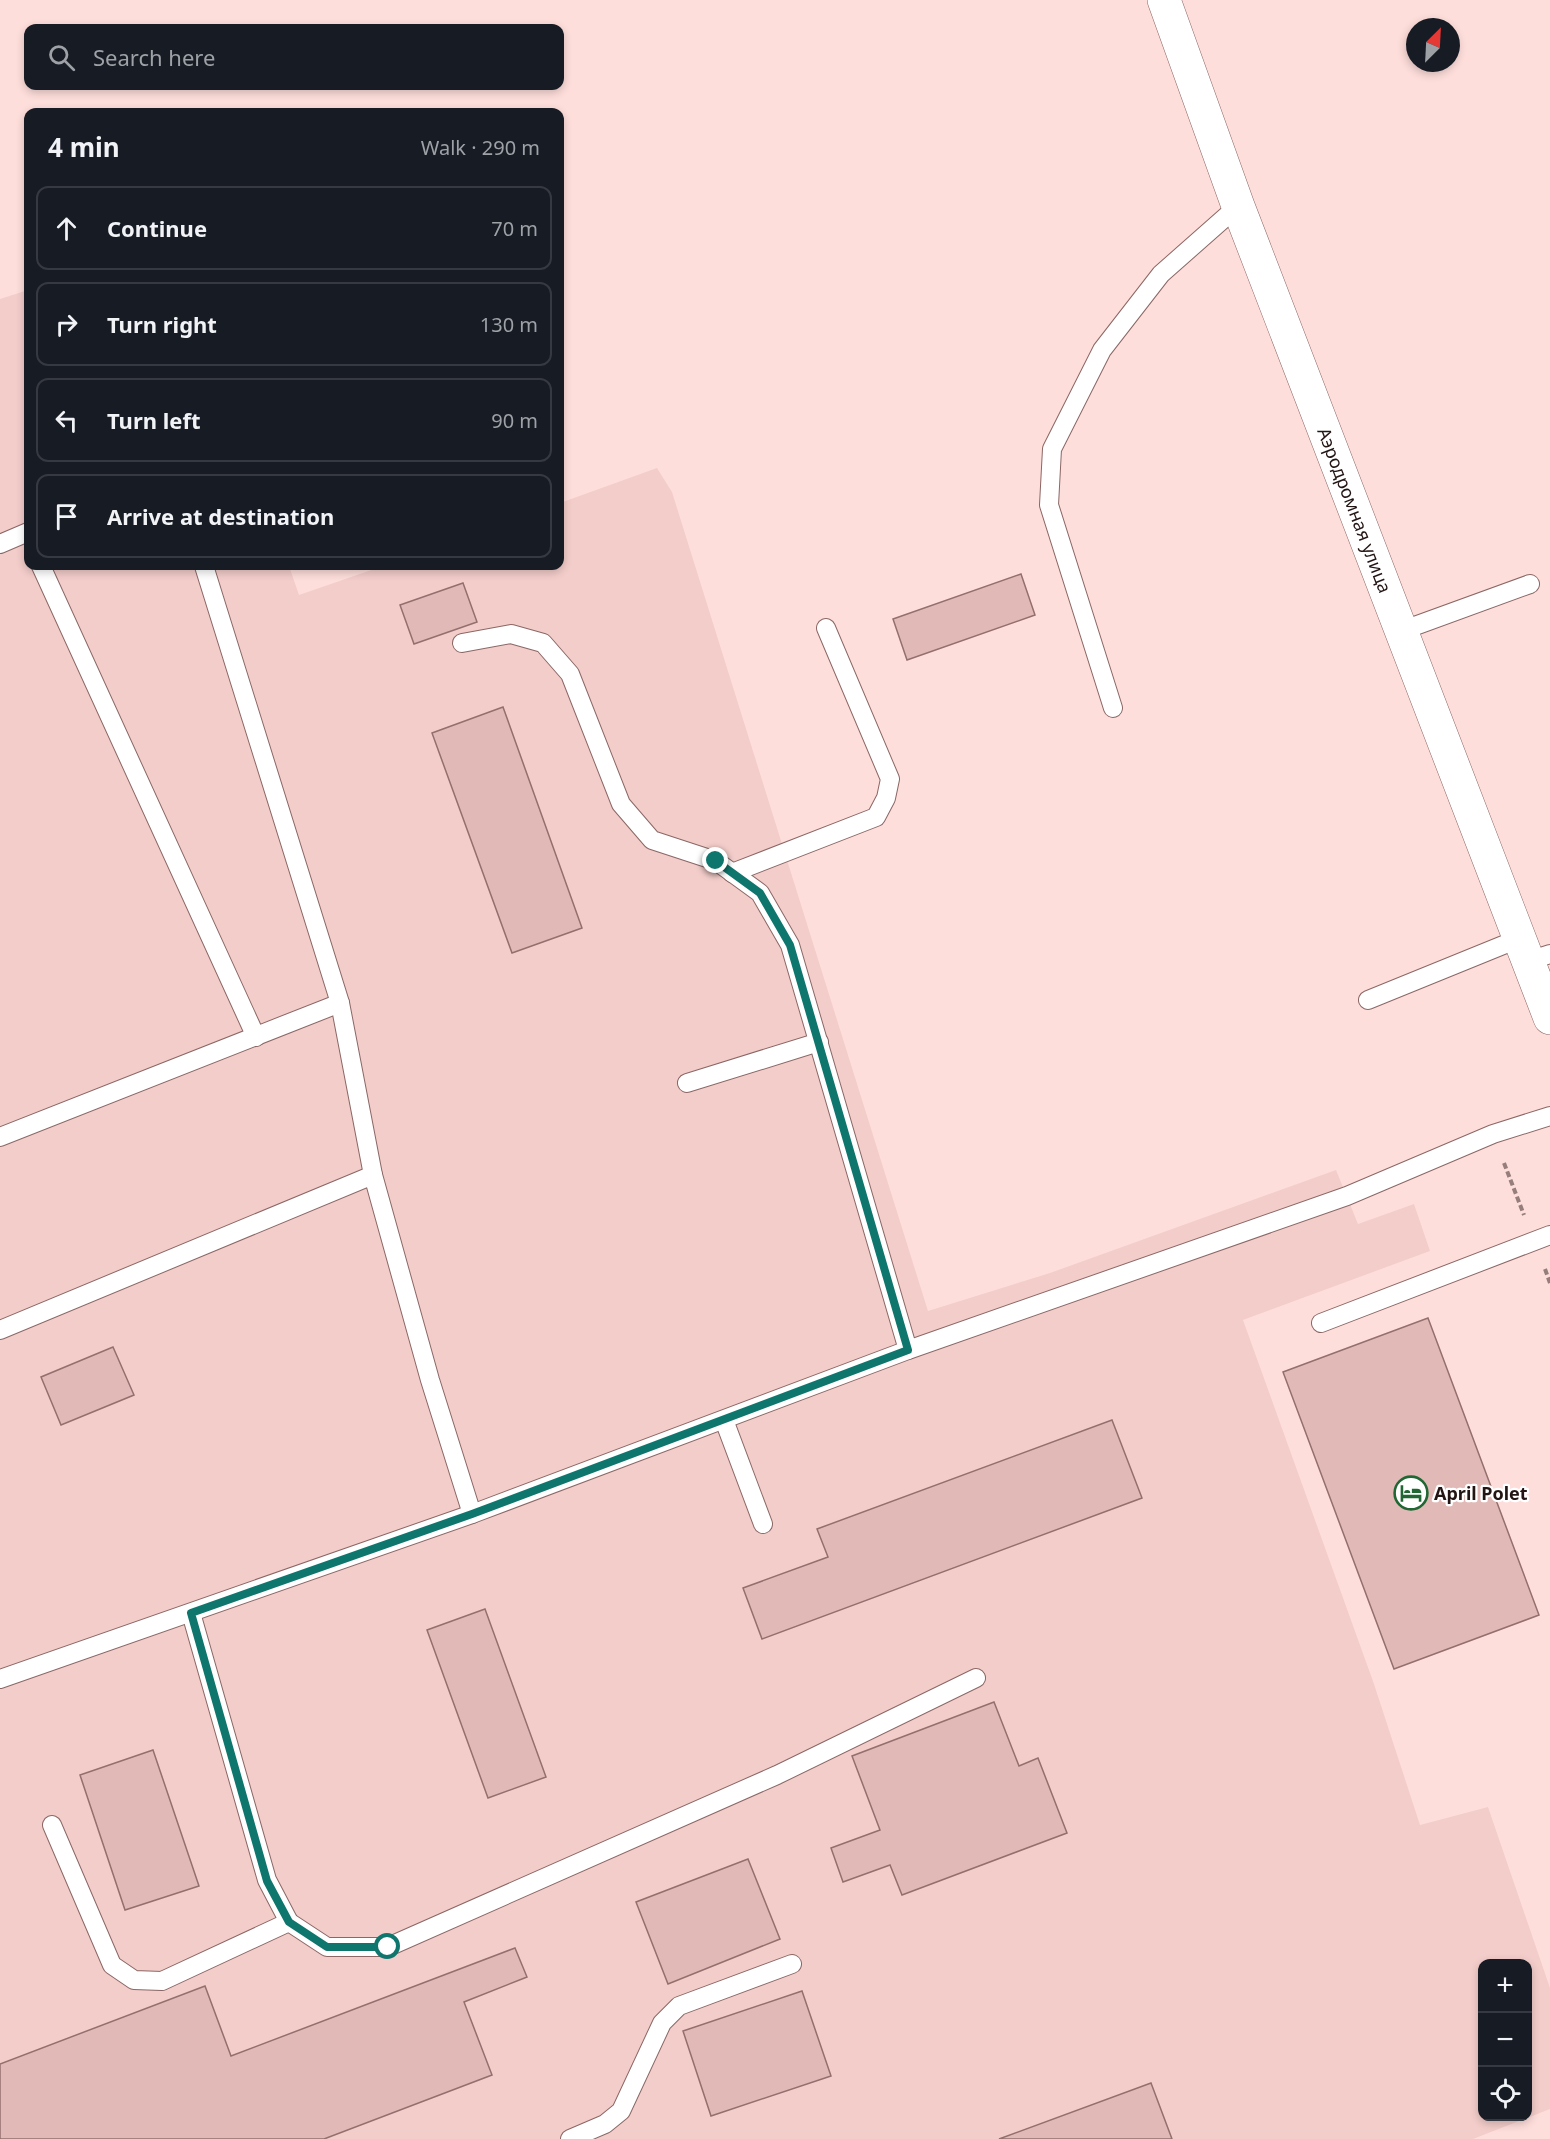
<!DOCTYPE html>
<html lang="en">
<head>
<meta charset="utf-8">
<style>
  :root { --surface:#171b24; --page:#20242c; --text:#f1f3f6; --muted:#9ea1a6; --line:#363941 }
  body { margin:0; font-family:"Noto Sans",sans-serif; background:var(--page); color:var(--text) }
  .controls { position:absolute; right:18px; bottom:18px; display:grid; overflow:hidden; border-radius:12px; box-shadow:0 3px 9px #0003 }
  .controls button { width:54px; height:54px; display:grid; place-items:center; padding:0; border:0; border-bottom:2px solid var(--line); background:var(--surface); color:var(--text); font:30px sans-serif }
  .compass { position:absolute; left:1406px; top:18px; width:54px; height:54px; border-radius:50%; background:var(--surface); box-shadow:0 3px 9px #0003; rotate:24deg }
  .stop { position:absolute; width:18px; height:18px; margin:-14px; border:4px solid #0f766e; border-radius:50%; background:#fff }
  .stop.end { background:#0f766e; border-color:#fff; box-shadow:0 2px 6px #0008 }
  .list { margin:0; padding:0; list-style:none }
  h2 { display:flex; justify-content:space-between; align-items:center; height:78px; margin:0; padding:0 24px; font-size:26px }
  h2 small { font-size:20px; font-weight:400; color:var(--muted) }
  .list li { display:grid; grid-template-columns:39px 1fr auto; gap:18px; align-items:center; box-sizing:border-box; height:84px; margin:0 12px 12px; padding:0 12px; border:2px solid var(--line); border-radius:12px }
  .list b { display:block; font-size:22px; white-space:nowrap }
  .list em { font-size:20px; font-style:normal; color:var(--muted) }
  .icon { flex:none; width:33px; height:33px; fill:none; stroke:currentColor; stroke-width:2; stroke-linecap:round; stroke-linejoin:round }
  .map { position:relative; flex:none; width:1550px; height:2139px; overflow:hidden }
  .search { position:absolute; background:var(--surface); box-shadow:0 3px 9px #0003; left:24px; top:24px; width:540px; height:66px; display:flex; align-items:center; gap:15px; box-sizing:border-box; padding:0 21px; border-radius:12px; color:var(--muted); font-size:22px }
  .panel { position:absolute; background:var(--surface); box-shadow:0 3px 9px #0003; left:24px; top:108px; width:540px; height:462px; border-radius:12px }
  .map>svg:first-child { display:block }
  .built { fill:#f3cdca; fill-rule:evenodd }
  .building { fill:#e1bab7; stroke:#936f6d; stroke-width:1.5 }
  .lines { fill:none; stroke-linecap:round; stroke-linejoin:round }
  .service-casing { stroke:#8a6765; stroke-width:20 }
  .tertiary-casing { stroke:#8a6765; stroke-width:34 }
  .path { stroke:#957e7c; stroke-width:4; stroke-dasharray:6 3; stroke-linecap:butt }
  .service { stroke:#fff; stroke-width:18 }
  .tertiary { stroke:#fff; stroke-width:33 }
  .route { stroke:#0f766e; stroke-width:8 }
  .labels { text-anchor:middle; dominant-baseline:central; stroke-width:4.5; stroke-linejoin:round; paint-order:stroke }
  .street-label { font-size:18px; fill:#231514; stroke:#fff }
  .poi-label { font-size:18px; font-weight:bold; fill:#231514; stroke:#fff; text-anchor:start }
</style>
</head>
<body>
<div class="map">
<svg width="1550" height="2139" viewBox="0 0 1550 2139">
  <rect width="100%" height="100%" fill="#fededb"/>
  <path class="built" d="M28 290V566H289L299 595 383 566H560V503L657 468 672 492 928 1311 1050 1273 1336 1170 1358 1224 1414 1204 1430 1251 1243 1320 1374 1684 1420 1825 1488 1807 1550 1988V2109L1473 2139H0V299ZM1482 1964H1528V2116H1482Z"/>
  <g class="building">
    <polygon points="1021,574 1035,615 907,660 893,619"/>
    <polygon points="463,583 477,622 414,644 400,605"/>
    <polygon points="503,707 582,928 512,953 432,733"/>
    <polygon points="1428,1318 1539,1615 1394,1669 1283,1372"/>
    <polygon points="113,1347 134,1395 61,1425 41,1377"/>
    <polygon points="1112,1420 1142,1498 762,1639 743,1588 828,1557 817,1529"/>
    <polygon points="485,1609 546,1777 488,1798 427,1630"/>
    <polygon points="994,1702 1019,1766 1038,1758 1067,1833 902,1895 890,1865 843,1882 831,1848 880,1830 852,1756"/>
    <polygon points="153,1750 199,1886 125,1910 80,1775"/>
    <polygon points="748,1859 780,1939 668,1984 636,1902"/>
    <polygon points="515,1948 527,1977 464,2002 492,2075 324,2139 0,2139 0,2064 205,1986 231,2056"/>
    <polygon points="802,1991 831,2076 711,2116 683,2031"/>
    <polygon points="1151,2083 1172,2139 999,2139"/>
  </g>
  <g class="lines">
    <defs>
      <g id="service">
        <polyline points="0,544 28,532"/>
        <polyline points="41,566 256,1037"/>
        <polyline points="204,566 340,1003 373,1175 430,1380 472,1514"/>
        <polyline points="1401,631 1530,584"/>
        <polyline points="462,643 511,634 543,643 570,674 621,804 652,840 716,861 760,893 790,945 908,1350"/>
        <polyline points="1113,708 1049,505 1052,449 1102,350 1161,274 1238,206"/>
        <polyline points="732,873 876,817 886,798 890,779 826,628"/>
        <polyline points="1528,961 1550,954"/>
        <polyline points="1368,1000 1518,939"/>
        <polyline points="687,1083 819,1042"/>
        <polyline points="0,1137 340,1003"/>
        <polyline points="1321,1323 1550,1235"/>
        <polyline points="0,1330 373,1175"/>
        <polyline points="724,1420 763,1524"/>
        <polyline points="191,1613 267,1880 289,1922 327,1947 388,1947 777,1775 976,1678"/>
        <polyline points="0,1679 472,1514 908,1350 1347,1196 1493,1134 1550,1116"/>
        <polyline points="52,1825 112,1965 134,1980 162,1981 289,1922"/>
        <polyline points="570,2139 605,2124 621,2111 662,2023 679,2006 792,1964"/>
      </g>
      <polyline id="tertiary" points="1164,0 1238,206 1550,1018"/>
    </defs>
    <use href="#service" class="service-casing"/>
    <use href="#tertiary" class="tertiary-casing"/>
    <g class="path">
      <polyline points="1504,1163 1524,1215"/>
      <polyline points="1545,1269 1550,1283"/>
    </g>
    <use href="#service" class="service"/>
    <use href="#tertiary" class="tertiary"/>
  </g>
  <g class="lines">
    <polyline class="route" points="388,1947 327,1947 289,1922 267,1881 191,1613 472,1514 908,1350 790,945 760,893 716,861"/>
  </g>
  <defs>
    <symbol id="hotel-ring" viewBox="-11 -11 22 22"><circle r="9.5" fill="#fff" stroke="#216733" stroke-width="1.5"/><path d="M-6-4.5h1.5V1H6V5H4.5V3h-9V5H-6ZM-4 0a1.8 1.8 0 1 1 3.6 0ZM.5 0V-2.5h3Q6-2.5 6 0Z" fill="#216733"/></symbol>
  </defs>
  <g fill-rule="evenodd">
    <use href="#hotel-ring" x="1392" y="1474" width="38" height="38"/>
  </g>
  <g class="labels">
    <g class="street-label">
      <text transform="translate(1355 510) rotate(69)">Аэродромная улица</text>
    </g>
    <g class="poi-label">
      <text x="1434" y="1493">April Polet</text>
    </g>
  </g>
</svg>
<div class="controls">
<button>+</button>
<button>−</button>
<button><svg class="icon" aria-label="locate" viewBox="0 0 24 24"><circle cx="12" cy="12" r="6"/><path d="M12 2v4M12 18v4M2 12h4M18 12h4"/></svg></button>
</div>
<svg class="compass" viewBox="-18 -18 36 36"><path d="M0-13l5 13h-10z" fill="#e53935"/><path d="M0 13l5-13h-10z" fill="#9ea1a6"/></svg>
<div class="stop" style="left:388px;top:1947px"></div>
<div class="stop end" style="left:716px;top:861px"></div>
<div class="search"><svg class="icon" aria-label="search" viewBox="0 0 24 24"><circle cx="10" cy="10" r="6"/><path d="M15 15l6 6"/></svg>Search here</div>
<section class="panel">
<h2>4 min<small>Walk · 290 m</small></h2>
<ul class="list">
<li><svg class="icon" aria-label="ahead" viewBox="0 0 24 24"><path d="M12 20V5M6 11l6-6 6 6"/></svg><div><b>Continue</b></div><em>70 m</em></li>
<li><svg class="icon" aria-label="right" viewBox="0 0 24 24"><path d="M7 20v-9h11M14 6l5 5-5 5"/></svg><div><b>Turn right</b></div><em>130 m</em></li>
<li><svg class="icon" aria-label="left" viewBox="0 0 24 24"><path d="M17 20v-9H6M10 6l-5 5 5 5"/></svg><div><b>Turn left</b></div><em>90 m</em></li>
<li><svg class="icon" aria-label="arrive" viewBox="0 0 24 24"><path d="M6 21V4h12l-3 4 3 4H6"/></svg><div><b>Arrive at destination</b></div></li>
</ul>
</section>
</div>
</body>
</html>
